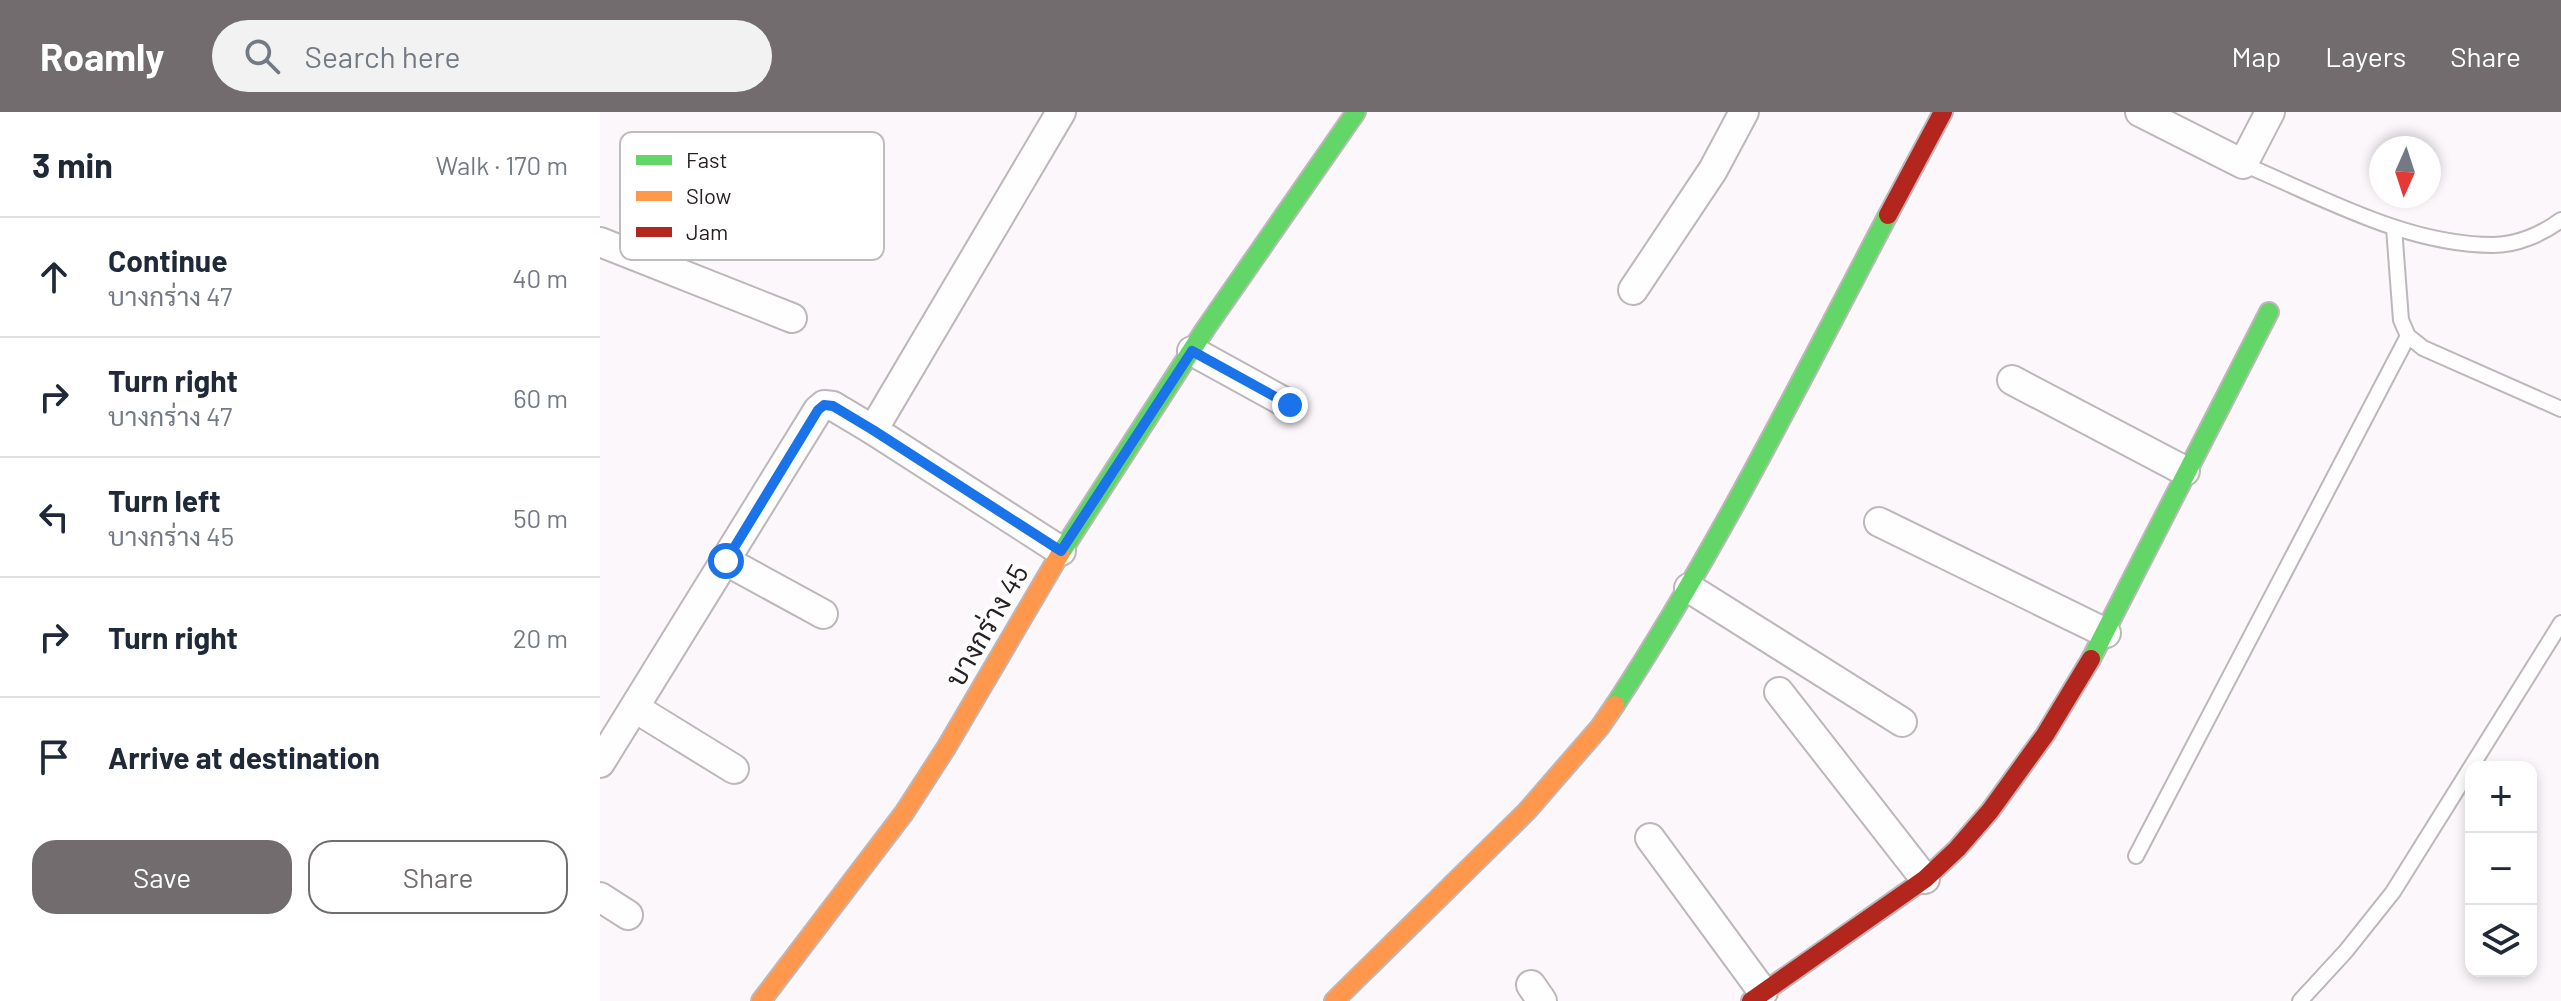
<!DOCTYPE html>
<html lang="en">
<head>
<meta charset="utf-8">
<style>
  :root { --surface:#fff; --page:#f2f2f3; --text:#1f2937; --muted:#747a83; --line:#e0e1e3; --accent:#726c6f }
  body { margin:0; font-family:Barlow,Sarabun,sans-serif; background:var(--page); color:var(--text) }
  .controls { position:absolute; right:24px; bottom:24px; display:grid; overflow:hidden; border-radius:16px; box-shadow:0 4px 12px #0003 }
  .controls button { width:72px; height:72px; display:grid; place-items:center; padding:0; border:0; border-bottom:2px solid var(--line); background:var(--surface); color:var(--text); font:40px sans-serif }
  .compass { position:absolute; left:1769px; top:24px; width:72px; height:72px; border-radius:50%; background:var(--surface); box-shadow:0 4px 12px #0003; rotate:183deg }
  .stop { position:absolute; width:24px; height:24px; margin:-18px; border:6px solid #1a73e8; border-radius:50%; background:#fff }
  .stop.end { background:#1a73e8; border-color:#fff; box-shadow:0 2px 8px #0008 }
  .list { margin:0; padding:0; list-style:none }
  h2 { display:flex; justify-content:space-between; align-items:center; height:104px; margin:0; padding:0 32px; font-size:34px }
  h2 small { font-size:26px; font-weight:400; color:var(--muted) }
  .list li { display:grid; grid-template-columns:52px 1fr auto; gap:24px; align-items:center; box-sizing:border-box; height:120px; padding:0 32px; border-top:2px solid var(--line) }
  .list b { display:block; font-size:30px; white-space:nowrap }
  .list p { margin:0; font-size:26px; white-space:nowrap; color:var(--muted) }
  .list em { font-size:26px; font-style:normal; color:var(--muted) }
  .actions { display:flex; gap:16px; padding:24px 32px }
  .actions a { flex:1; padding:18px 0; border:2px solid var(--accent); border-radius:24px; text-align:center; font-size:28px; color:var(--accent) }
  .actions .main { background:var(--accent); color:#fff }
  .icon { flex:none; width:44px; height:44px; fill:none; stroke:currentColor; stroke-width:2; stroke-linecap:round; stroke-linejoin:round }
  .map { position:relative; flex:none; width:1961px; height:889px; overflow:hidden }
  header { display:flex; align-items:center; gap:48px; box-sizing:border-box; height:112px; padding:0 40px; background:var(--accent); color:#fff }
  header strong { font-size:38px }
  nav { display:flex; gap:44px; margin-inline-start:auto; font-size:28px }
  .search { width:560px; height:72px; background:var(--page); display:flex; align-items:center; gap:20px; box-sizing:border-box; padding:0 28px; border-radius:44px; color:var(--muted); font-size:30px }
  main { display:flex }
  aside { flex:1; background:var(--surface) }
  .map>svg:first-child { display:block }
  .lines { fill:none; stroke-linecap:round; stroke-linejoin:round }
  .lane-casing { stroke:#bdb7ba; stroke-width:18 }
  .street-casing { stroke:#bdb7ba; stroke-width:32 }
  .fast-casing { stroke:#bdb7ba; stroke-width:22 }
  .slow-casing { stroke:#bdb7ba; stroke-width:22 }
  .jam-casing { stroke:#bdb7ba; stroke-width:22 }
  .lane { stroke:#fffefe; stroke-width:14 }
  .street { stroke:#fffefe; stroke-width:28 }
  .fast { stroke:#63d668; stroke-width:18 }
  .slow { stroke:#ff974d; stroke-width:18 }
  .jam { stroke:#b3261e; stroke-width:18 }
  .route { stroke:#1a73e8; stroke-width:10 }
  .labels { text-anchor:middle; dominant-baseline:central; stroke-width:8; stroke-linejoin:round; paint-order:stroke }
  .street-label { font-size:28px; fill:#272124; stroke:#fff }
  .key { fill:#fff; stroke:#bebcbd; stroke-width:2 }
  .key-label { font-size:22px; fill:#272124 }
</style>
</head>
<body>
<header>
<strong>Roamly</strong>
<div class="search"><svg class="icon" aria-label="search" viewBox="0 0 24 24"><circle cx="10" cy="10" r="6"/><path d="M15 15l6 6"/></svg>Search here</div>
<nav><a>Map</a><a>Layers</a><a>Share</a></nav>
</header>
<main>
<aside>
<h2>3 min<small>Walk · 170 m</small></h2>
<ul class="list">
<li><svg class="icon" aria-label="ahead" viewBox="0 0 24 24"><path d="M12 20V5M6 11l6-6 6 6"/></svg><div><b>Continue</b><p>บางกร่าง 47</p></div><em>40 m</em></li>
<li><svg class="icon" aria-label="right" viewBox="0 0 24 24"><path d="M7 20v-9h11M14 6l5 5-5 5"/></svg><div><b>Turn right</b><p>บางกร่าง 47</p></div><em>60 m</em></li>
<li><svg class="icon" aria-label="left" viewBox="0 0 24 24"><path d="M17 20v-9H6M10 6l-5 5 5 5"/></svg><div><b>Turn left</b><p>บางกร่าง 45</p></div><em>50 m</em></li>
<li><svg class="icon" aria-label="right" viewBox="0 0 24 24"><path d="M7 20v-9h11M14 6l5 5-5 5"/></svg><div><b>Turn right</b></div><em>20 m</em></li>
<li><svg class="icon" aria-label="arrive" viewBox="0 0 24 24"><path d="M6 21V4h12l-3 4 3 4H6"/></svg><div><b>Arrive at destination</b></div></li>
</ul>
<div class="actions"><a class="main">Save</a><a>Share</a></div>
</aside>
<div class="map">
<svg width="1961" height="889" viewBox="0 0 1961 889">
  <rect width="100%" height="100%" fill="#fcf7fa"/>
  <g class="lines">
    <defs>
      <g id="lane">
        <path d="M1643 52C1722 85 1806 133 1893 133 1917 133 1942 122 1961 108"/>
        <polyline points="1794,116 1801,208 1808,224 1823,236 1961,297"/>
        <polyline points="1536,744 1808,224"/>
        <polyline points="1700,889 1746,839 1793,780 1961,511"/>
      </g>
      <g id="street">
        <polyline points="1540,0 1643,52 1670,0"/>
        <polyline points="0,130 192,206"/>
        <polyline points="1033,178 1113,58 1144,0"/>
        <polyline points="592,239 690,293"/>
        <polyline points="1412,268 1585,359"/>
        <polyline points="273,318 461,0"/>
        <polyline points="1279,410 1506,521"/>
        <polyline points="126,449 223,502"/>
        <polyline points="1089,476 1302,610"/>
        <polyline points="1179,580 1325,767"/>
        <polyline points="35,596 134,657"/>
        <polyline points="0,651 218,298 224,293 233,294 273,318 461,439"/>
        <polyline points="1050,726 1163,880"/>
        <polyline points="0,785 28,803"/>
        <polyline points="931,873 942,889"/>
      </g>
      <g id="fast">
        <polyline points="460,442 606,216 756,0"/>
        <polyline points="1491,547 1669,200"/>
        <path d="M1015 593C1118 436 1201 268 1288 103"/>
      </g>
      <g id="slow">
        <polyline points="161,889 304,701 346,636 460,442"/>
        <polyline points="734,889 927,699 1000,615 1015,593"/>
      </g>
      <g id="jam">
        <polyline points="1288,103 1343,0"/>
        <polyline points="1151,889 1325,767 1357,737 1390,699 1445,623 1491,547"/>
      </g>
    </defs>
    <use href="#lane" class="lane-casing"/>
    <use href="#street" class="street-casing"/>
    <use href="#fast" class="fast-casing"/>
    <use href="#slow" class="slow-casing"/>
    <use href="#jam" class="jam-casing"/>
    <use href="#lane" class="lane"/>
    <use href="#street" class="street"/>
    <use href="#fast" class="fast"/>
    <use href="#slow" class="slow"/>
    <use href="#jam" class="jam"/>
  </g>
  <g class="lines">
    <polyline class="route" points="126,449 218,298 224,293 233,294 273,318 461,439 592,239 690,293"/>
  </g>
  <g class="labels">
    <g class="street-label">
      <text transform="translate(386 513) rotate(-60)">บางกร่าง 45</text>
    </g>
  </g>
  <rect x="20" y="20" width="264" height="128" rx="12" class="key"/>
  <rect x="36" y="43" width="36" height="10" fill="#63d668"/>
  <rect x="36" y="79" width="36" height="10" fill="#ff974d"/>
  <rect x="36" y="115" width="36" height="10" fill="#b3261e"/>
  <g class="key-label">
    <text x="86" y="56">Fast</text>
    <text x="86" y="92">Slow</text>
    <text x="86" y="128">Jam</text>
  </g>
</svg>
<div class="controls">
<button>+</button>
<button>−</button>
<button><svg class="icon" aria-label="layers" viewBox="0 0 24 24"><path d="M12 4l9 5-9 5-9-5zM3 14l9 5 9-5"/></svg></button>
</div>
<svg class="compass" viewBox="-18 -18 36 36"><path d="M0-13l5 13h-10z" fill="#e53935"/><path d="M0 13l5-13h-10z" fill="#747a83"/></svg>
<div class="stop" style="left:126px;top:449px"></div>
<div class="stop end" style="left:690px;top:293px"></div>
</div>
</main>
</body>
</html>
